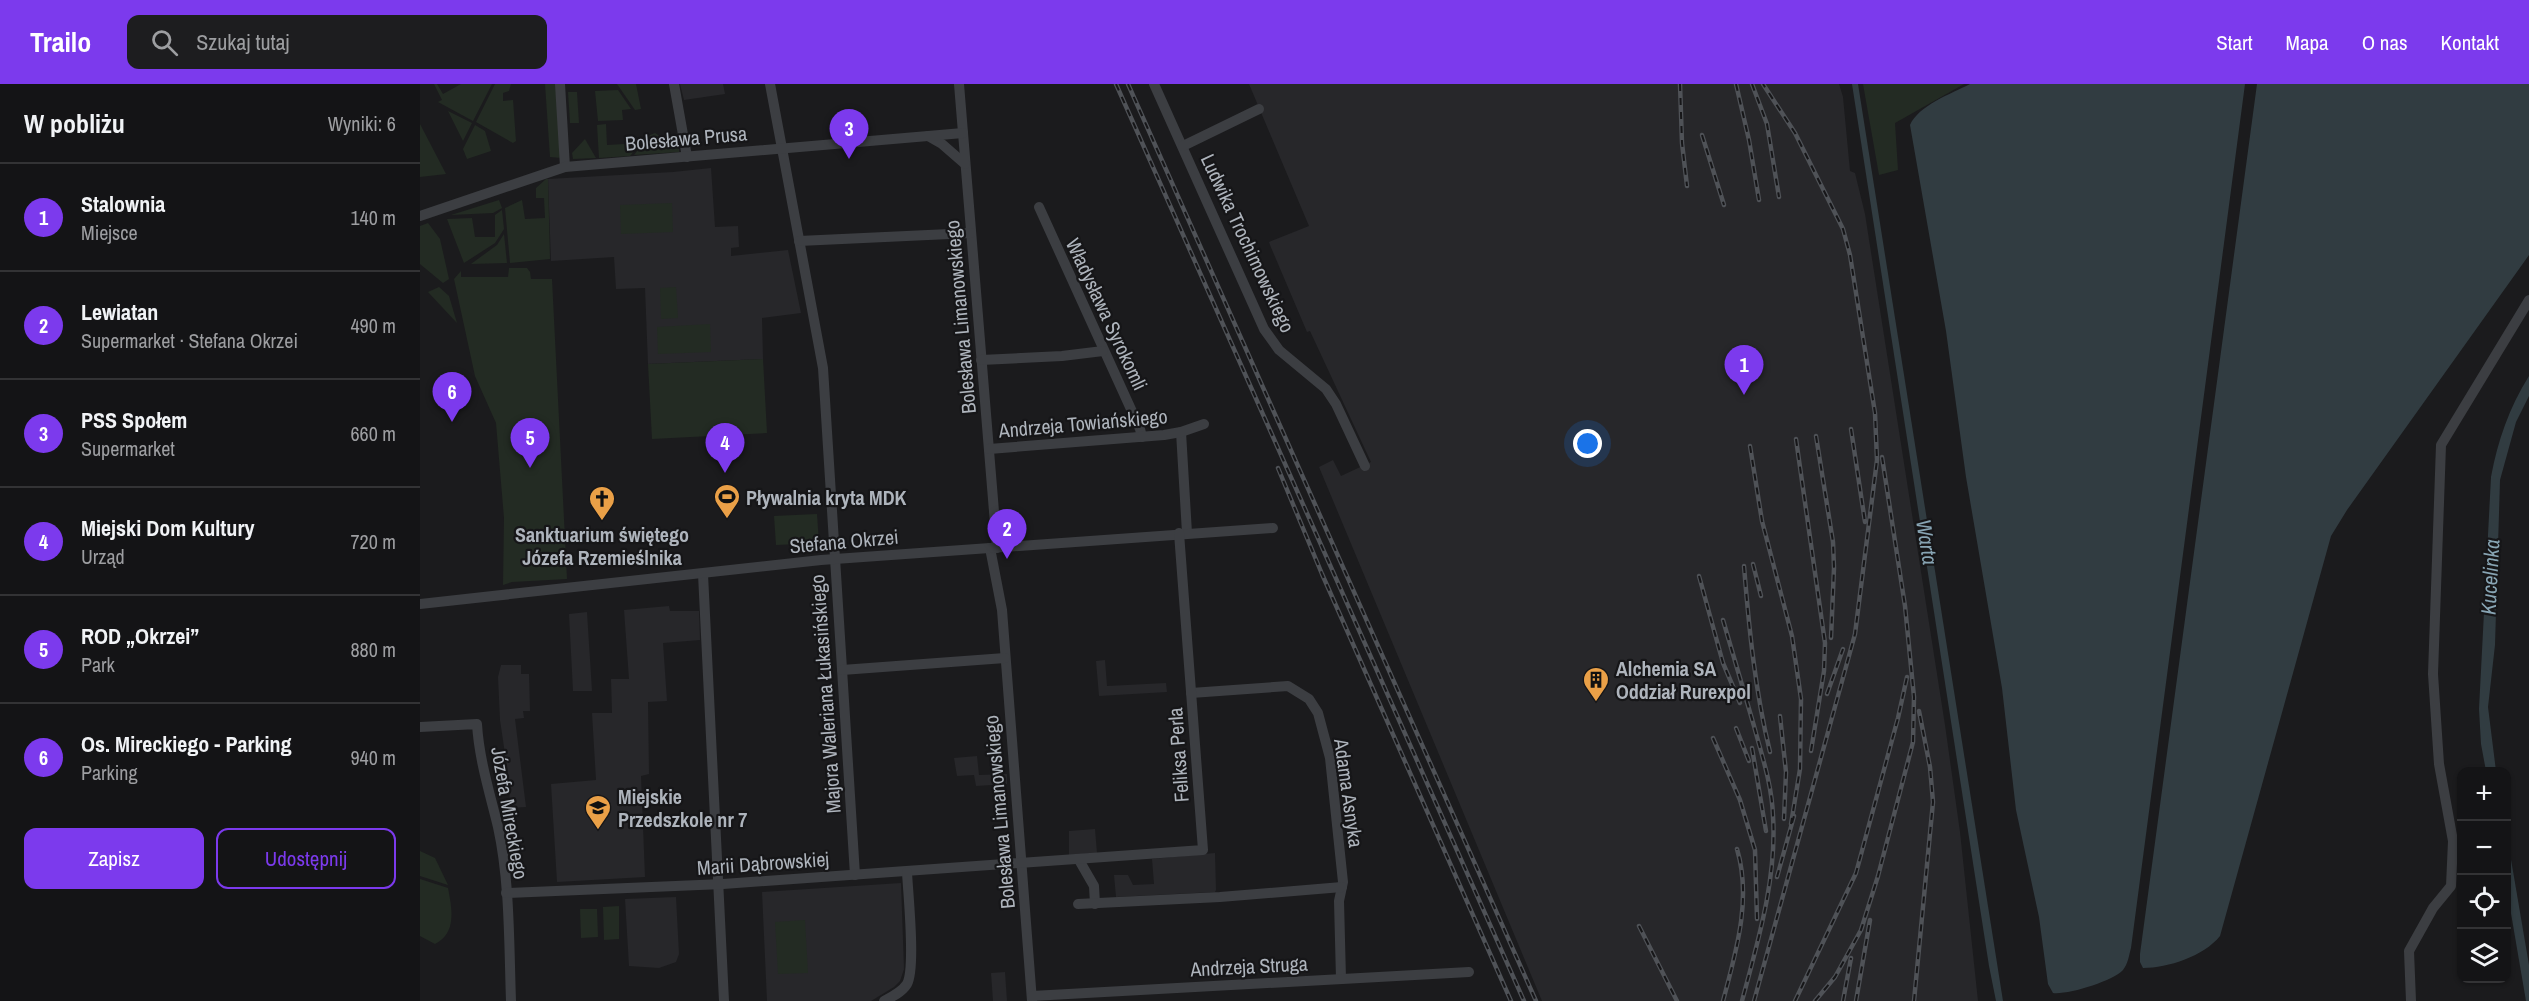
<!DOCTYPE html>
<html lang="pl">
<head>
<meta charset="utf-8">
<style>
  :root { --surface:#141416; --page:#1d1d1f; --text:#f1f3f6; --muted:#9d9ea1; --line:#333335; --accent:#7c3aed }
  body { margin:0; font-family:"Archivo Narrow",sans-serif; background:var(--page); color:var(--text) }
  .controls { position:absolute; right:18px; bottom:18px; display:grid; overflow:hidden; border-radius:12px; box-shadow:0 2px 4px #0004 }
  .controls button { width:54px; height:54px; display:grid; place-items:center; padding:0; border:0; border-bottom:2px solid var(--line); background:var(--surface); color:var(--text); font:30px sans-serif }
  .you { position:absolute; left:1168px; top:360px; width:21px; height:21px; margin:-15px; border:4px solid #fff; border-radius:50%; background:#1a73e8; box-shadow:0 0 0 9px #1a73e833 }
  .badge { display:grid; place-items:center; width:39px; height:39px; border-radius:50%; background:var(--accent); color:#fff; font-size:20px; font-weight:700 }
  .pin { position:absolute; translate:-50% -50px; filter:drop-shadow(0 2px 3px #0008) }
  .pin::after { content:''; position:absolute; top:32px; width:21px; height:18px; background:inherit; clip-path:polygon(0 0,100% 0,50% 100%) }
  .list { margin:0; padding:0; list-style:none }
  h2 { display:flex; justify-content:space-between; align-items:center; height:78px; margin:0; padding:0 24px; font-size:26px }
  h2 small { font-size:20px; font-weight:400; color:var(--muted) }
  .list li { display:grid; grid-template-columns:39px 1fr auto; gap:18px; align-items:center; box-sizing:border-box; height:108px; padding:0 24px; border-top:2px solid var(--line) }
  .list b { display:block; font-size:22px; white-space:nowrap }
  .list p { margin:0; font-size:20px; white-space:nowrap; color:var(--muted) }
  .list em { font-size:20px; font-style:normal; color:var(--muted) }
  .actions { display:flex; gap:12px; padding:18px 24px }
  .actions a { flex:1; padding:14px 0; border:2px solid var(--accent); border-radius:12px; text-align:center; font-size:21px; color:var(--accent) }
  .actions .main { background:var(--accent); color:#fff }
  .icon { flex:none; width:33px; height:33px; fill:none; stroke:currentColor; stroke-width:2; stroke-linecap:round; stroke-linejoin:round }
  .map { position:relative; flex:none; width:2109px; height:917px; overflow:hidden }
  header { display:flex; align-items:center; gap:36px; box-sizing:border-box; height:84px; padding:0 30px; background:var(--accent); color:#fff }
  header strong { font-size:28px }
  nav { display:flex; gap:33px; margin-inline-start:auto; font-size:21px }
  .search { width:420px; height:54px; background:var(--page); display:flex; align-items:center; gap:15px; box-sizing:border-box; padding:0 21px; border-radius:12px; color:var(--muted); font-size:22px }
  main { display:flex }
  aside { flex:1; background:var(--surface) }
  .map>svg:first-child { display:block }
  .built { fill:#27272a }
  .green { fill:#232b23 }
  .water { fill:#313c41 }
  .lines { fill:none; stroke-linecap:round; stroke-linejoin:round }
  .minor { stroke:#3c3e42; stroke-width:10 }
  .rail-casing { stroke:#4f5257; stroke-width:4.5 }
  .rail { stroke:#161618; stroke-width:2; stroke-dasharray:7; stroke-linecap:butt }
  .labels { text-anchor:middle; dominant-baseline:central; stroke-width:4.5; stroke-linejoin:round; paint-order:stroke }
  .street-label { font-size:20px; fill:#aeb4bc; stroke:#161618 }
  .poi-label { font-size:20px; font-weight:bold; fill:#aeb4bc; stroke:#161618; text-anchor:start }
  .water-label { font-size:21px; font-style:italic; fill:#88a5b4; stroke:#161618 }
</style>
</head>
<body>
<header>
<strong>Trailo</strong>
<div class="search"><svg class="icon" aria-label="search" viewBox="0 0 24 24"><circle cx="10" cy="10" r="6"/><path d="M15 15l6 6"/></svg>Szukaj tutaj</div>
<nav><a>Start</a><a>Mapa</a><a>O nas</a><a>Kontakt</a></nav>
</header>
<main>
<aside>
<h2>W pobliżu<small>Wyniki: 6</small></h2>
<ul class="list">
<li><span class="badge">1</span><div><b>Stalownia</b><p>Miejsce</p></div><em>140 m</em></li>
<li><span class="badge">2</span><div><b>Lewiatan</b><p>Supermarket · Stefana Okrzei</p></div><em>490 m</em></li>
<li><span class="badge">3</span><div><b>PSS Społem</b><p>Supermarket</p></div><em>660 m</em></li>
<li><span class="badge">4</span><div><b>Miejski Dom Kultury</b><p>Urząd</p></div><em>720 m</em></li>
<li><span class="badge">5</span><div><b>ROD „Okrzei”</b><p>Park</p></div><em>880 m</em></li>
<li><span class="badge">6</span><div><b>Os. Mireckiego - Parking</b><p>Parking</p></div><em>940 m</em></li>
</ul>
<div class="actions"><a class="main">Zapisz</a><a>Udostępnij</a></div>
</aside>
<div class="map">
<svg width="2109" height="917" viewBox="0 0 2109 917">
  <rect width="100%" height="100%" fill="#1b1b1d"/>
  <g class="built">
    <polygon points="260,0 303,0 305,10 264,16"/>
    <polygon points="829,0 1419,0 1423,13 1430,87 1435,89 1445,130 1525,641 1540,748 1558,917 1122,917 899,383 913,376 921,392 951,378 890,247 887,248 850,161 849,158 889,142"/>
    <polygon points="291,84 295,143 318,142 319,163 311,164 311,172 368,166 381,229 342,234 343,275 228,280 225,204 196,205 194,173 131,177 128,95 253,88"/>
    <polygon points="249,522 250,527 279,527 280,556 243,559 247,617 228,618 229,690 221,692 225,793 137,798 131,700 176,696 172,629 192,629 191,595 209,595 204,526"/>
    <polygon points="167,528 172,607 153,607 149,530"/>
    <polygon points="685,576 687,602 746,599 747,608 679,612 676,577"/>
    <polygon points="81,581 101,581 101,590 109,590 110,627 103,627 104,634 95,635 106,723 90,724 89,697 80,636 78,593"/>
    <polygon points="557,672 559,691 587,690 587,700 556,702 554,691 537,692 534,674"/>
    <polygon points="675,745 677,769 649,771 649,747"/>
    <polygon points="795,769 796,806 795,808 696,813 694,791 708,791 713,801 734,800 732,775"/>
    <polygon points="481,799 484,885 480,897 474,903 451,917 347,917 342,808"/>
    <polygon points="256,813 259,870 256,878 239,884 209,882 205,815"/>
    <polygon points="585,888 587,917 573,917 571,889"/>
  </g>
  <g class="green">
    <polygon points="14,0 17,0 23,10 41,0 72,0 53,37 18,18 22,16"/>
    <polygon points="75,0 91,0 89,7 83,9 83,17 93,16 96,57 93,59 56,38"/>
    <polygon points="125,0 138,0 142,74 130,73"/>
    <polygon points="197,0 216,0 221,25 215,26"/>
    <polygon points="1443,0 1544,0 1475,39 1478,86 1459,91"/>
    <polygon points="198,6 211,25 202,26 203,36 178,37 175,7"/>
    <polygon points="148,8 157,8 159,39 150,39"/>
    <polygon points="28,27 52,39 43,57"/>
    <polygon points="0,40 26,90 0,93"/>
    <polygon points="186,40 187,61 221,59 210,72 179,74 177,41"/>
    <polygon points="55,41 65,47 71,67 47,75 43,65"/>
    <polygon points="235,49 259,64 259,68 214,71 230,51"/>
    <polygon points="165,55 176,74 153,75 152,69"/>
    <polygon points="126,95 128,95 130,175 90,179 85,124 102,116 105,135 125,134 124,114 116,114 116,104"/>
    <polygon points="79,116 82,124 73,129 31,131"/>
    <polygon points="252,119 253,148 201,150 200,121"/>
    <polygon points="82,126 84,145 75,159 44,179 27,135 52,134 55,153 75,153 75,131"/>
    <polygon points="8,139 20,155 29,195 23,199 0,180 0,142"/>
    <polygon points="84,150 87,179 51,180 77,161"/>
    <polygon points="89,184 107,184 110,188 111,195 132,195 147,495 92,498 83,501 84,434 76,339 55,292 34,195 41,187 41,193 88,193"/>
    <polygon points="19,203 29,212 37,239 8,208"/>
    <polygon points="256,203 258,234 241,235 240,204"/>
    <polygon points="290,240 291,268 238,270 237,243"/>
    <polygon points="343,275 347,349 232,355 228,280"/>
    <polygon points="397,430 399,459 356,461 354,432"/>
    <polygon points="0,767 15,774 28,801 0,792"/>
    <path d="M0 795 28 804C32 825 37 849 15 860L0 852Z"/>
    <polygon points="199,822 199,855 184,856 183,823"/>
    <polygon points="160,825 177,825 178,853 161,854"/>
    <polygon points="385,836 388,889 358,890 355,838"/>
  </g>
  <g class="water">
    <polygon points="1432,0 1438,0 1583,917 1576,917 1569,882"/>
    <path d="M1550 0H1825L1711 864C1709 871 1708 880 1703 886 1693 897 1648 911 1633 909L1628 900 1619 833 1596 726 1582 604 1546 393 1526 247 1490 41C1499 21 1531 10 1550 0Z"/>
    <path d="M1837 0H2109V171L1927 426 1911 452 1800 852C1784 872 1748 884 1723 884L1720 878V870Z"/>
    <path d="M2109 292V312L2096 338 2080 396 2075 561 2068 623 2076 687H2066L2061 660 2059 625 2071 393C2078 356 2089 324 2109 292Z"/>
    <polygon points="2087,752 2109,881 2109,917 2106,917 2087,806"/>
  </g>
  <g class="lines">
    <g class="minor">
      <polyline points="140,0 145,83"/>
      <polyline points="254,0 267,73"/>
      <polyline points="350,0 403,284 435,791"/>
      <polyline points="539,0 577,464"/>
      <polyline points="734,0 844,245 859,266 906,305 916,320 945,382"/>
      <polyline points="508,52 522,60 545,80"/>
      <polyline points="763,62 839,25"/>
      <polyline points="619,123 720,345 722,353"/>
      <polyline points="0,132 145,83 543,49"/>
      <polyline points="379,157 551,149"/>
      <polyline points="561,276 642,272 683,267"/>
      <polyline points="761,348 767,449"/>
      <polyline points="569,365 744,351 761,348 784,340"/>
      <polyline points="570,464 582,526 612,917"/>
      <polyline points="283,490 304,917"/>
      <polyline points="0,520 401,476 853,444"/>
      <polyline points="422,586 585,574"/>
      <polyline points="771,609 868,602 889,615 898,629 910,674 923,798 919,817 921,895"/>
      <path d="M0 643 57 640C59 675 70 710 78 743 90 797 89 862 91 917"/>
      <polyline points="659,776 674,802 675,820"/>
      <polyline points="86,809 303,800 783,766 759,449"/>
      <polyline points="658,820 800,813 922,803"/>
      <polyline points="612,912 1049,888"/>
      <path d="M464 917C472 913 482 908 487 900 496 884 488 810 487 788"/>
      <polyline points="1991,917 1989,867 2013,824 2031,802 2033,757 2019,680 2013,590 2021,361 2109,216"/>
    </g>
    <defs>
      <g id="rail">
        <polyline points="696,0 1104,917"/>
        <polyline points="708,0 1116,917"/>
        <polyline points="1260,0 1262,59 1267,102"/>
        <polyline points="1316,0 1329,56 1339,116"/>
        <polyline points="1332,0 1347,40 1359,113"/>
        <polyline points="1282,51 1304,121"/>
        <polyline points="1431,345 1445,438"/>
        <polyline points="1396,352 1413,458 1414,484 1411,554"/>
        <polyline points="1376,355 1405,559 1404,587 1391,667"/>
        <polyline points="1330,362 1342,437 1372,552 1381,615 1380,685 1371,740"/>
        <polyline points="858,384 902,490 1091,917"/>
        <polyline points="1333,480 1341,512"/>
        <path d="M1324 482C1329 544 1335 607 1350 668"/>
        <polyline points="1279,492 1303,579 1320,619"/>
        <path d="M1303 536C1313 571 1324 607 1334 642 1342 672 1352 701 1353 732 1357 794 1338 857 1322 917"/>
        <polyline points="1407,610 1423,565"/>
        <polyline points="1360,632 1366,688 1364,735"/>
        <polyline points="1316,644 1329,677"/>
        <polyline points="1293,654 1320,716 1335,766 1337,835"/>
        <polyline points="1332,664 1346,747"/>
        <polyline points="1357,793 1374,732"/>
        <polyline points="1219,842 1257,917"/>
        <path d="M1303 917C1316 868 1332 815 1317 765"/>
        <polyline points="1334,917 1435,550 1457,376 1455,329 1430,171 1423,145 1375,49 1343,0"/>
        <polyline points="1375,917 1436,789 1478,634 1487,593"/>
        <polyline points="1395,917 1415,893 1441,846 1458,792 1493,658 1494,613 1485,522 1462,373"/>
        <polyline points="1423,917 1431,874"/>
        <polyline points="1436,917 1450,836"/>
        <polyline points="1494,917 1513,718 1510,683 1499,627"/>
      </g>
    </defs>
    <use href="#rail" class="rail-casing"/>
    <use href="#rail" class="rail"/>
  </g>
  <defs>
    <symbol id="stadium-pin" viewBox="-11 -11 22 30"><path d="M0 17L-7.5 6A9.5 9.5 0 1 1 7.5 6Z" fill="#eaa047" stroke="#161618"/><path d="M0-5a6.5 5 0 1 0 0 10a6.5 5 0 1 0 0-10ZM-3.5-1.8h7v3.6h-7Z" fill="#111"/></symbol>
    <symbol id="church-pin" viewBox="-11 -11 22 30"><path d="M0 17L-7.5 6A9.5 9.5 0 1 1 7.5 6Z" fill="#eaa047" stroke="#161618"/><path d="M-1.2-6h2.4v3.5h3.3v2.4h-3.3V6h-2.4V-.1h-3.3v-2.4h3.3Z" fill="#111"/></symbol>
    <symbol id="building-pin" viewBox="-11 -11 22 30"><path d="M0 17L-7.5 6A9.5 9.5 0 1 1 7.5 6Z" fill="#eaa047" stroke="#161618"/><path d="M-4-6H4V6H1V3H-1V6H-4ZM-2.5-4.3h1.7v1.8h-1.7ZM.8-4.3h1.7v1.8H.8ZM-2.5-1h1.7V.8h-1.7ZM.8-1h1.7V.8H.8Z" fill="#111"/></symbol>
    <symbol id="school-pin" viewBox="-11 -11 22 30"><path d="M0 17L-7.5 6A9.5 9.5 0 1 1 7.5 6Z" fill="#eaa047" stroke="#161618"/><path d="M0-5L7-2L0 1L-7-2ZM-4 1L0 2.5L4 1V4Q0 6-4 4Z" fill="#111"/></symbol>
  </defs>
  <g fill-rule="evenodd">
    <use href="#stadium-pin" x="292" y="398" width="30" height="40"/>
    <use href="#church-pin" x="167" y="400" width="30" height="40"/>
    <use href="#building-pin" x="1161" y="581" width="30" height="40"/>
    <use href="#school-pin" x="163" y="709" width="30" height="40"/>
  </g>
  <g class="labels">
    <g class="street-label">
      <text transform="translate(266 54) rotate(-5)">Bolesława Prusa</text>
      <text transform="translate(828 159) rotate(65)">Ludwika Trochimowskiego</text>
      <text transform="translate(687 230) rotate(65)">Władysława Syrokomli</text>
      <text transform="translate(540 233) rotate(-95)">Bolesława Limanowskiego</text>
      <text transform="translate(663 339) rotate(-5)">Andrzeja Towiańskiego</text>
      <text transform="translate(424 457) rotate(-5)">Stefana Okrzei</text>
      <text transform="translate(405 610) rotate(-94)">Majora Waleriana Łukasińskiego</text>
      <text transform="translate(758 671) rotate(-94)">Feliksa Perla</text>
      <text transform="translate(929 709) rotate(82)">Adama Asnyka</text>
      <text transform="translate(579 728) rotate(-95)">Bolesława Limanowskiego</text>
      <text transform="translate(90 729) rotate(80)">Józefa Mireckiego</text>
      <text transform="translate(343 779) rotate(-4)">Marii Dąbrowskiej</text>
      <text transform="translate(829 882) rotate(-3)">Andrzeja Struga</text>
    </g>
    <g class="poi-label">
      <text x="326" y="413">Pływalnia kryta MDK</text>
      <text x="182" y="450" text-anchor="middle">Sanktuarium świętego<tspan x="182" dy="23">Józefa Rzemieślnika</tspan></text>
      <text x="1196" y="584">Alchemia SA<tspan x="1196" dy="23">Oddział Rurexpol</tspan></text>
      <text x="198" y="712">Miejskie<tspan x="198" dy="23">Przedszkole nr 7</tspan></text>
    </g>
    <g class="water-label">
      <text transform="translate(1507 458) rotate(81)">Warta</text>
      <text transform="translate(2070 493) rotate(-87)">Kucelinka</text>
    </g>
  </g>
</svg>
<div class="controls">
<button>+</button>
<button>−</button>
<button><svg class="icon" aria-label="locate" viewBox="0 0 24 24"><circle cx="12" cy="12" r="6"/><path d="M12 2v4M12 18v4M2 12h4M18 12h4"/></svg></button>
<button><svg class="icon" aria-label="layers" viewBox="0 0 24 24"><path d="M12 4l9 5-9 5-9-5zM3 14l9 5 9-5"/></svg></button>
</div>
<div class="you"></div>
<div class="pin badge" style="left:1324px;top:311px">1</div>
<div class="pin badge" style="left:587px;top:475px">2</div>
<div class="pin badge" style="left:429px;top:75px">3</div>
<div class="pin badge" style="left:305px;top:389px">4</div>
<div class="pin badge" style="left:110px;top:384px">5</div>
<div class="pin badge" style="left:32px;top:338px">6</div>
</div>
</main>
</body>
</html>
